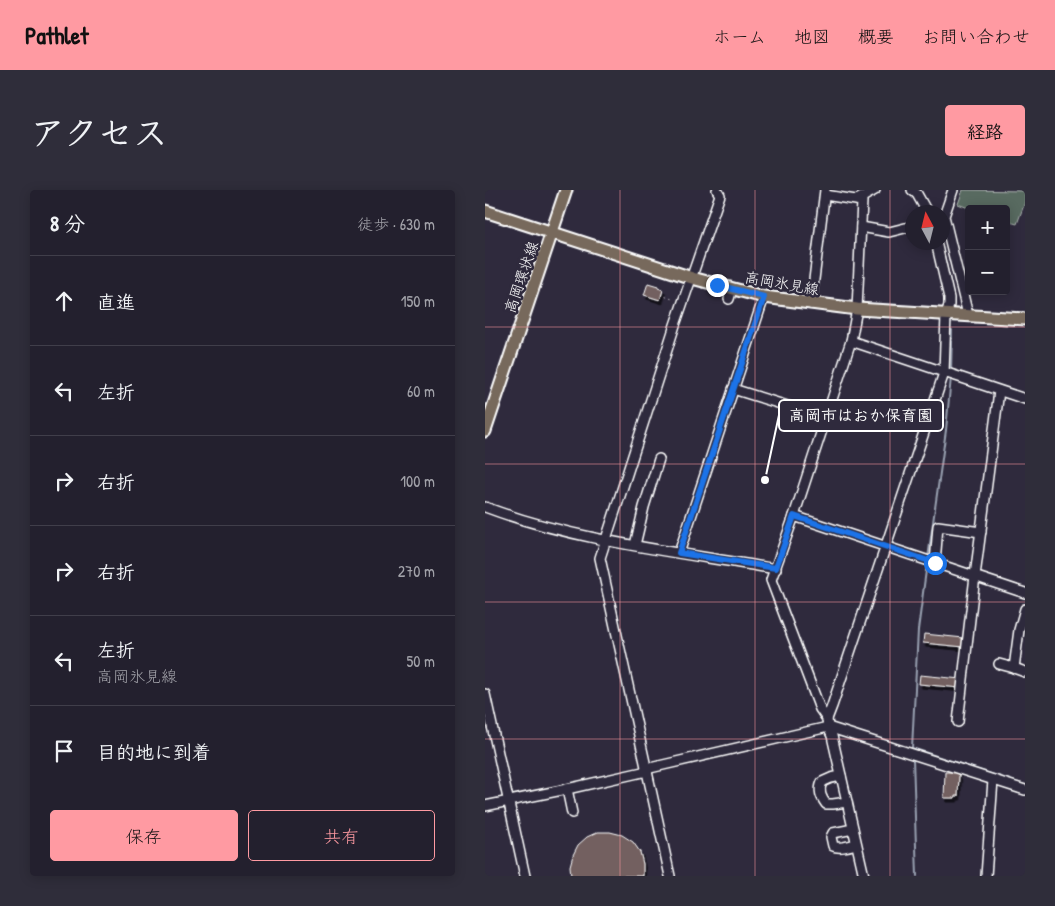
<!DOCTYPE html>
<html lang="ja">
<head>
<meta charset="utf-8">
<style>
  :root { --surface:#23202e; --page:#2f2d3a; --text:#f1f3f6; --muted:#a3a3aa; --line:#403e4a; --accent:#ff9aa2 }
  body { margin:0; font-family:"Patrick Hand","Klee One",sans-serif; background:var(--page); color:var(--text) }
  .controls { position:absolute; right:15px; top:15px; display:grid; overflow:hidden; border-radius:5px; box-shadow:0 2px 12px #0003 }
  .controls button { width:45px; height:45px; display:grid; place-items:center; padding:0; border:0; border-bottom:1px solid var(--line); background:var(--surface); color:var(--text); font:25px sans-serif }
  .compass { position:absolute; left:420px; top:15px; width:45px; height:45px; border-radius:50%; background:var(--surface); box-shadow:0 2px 12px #0003; rotate:353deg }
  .stop { position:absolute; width:15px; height:15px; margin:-11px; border:4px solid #1a73e8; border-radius:50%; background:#fff }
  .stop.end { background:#1a73e8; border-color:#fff; box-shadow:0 1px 5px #0008 }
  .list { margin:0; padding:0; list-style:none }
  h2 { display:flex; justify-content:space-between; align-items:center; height:65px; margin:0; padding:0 20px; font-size:21px }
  h2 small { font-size:16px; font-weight:400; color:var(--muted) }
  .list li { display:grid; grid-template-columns:32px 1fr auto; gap:15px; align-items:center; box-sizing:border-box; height:90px; padding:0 20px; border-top:1px solid var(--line) }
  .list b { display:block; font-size:19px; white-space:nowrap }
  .list p { margin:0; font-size:16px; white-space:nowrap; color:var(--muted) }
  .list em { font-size:16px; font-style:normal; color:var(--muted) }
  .actions { display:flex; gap:10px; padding:15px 20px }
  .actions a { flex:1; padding:11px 0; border:1px solid var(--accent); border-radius:5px; text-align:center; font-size:18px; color:var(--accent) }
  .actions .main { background:var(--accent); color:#111 }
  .icon { flex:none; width:28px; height:28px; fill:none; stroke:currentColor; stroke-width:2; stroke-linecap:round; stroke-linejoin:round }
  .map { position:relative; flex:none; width:540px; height:686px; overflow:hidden; border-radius:5px }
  header { display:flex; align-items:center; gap:30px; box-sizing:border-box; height:70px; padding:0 25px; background:var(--accent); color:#111 }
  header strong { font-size:24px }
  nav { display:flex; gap:28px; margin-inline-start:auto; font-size:18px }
  .intro { display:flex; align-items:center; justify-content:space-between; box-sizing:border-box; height:120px; padding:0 30px }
  h1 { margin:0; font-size:35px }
  .button { padding:12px 22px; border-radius:5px; background:var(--accent); color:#111; font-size:18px; font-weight:700 }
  main { display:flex; gap:30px; padding:0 30px }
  aside { flex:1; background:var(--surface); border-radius:5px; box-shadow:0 2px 12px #0003 }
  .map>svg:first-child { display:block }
  .green { fill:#596a61; stroke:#acb4b0 }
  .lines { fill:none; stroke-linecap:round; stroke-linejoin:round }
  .stream { stroke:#98a0b0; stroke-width:2 }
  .building { fill:#736160; stroke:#fff; filter:url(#shadow) }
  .minor-casing { stroke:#fff; stroke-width:12 }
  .major-casing { stroke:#fff; stroke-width:15 }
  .path { stroke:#fff; stroke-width:1; stroke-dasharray:1 4; stroke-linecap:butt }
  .minor { stroke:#2f2a3d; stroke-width:9 }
  .major { stroke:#77695c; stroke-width:11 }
  .route { stroke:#1a73e8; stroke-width:6 }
  .grid { fill:none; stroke:#ff9aa2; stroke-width:1; stroke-opacity:0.55 }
  .labels { text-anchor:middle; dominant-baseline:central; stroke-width:5; stroke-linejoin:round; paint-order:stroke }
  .street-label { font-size:15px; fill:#fff; stroke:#2f2a3d }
  .leader { fill:none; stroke:#fff; stroke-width:2 }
  .callout-dot { fill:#fff; stroke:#2f2a3d; stroke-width:2 }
  .callout { fill:#2f2a3d; stroke:#fff; stroke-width:2 }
  .callout-label { font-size:16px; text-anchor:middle; font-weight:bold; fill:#fff }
</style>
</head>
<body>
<header>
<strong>Pathlet</strong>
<nav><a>ホーム</a><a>地図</a><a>概要</a><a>お問い合わせ</a></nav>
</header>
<div class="intro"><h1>アクセス</h1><a class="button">経路</a></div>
<main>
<aside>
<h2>8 分<small>徒歩 · 630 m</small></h2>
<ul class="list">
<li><svg class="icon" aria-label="ahead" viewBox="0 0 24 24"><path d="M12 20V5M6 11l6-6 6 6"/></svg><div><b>直進</b></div><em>150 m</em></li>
<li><svg class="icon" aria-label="left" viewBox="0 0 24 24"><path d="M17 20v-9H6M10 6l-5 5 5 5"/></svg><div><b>左折</b></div><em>60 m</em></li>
<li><svg class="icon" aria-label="right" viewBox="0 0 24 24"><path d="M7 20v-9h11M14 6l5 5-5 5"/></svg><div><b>右折</b></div><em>100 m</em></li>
<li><svg class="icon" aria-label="right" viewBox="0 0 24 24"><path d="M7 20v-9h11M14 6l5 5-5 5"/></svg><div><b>右折</b></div><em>270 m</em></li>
<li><svg class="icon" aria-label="left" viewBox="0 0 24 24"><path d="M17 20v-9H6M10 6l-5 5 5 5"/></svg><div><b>左折</b><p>高岡氷見線</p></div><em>50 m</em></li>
<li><svg class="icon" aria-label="arrive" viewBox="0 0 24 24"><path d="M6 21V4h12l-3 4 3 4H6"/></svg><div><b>目的地に到着</b></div></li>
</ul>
<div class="actions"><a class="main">保存</a><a>共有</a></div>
</aside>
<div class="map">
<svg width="540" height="686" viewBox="0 0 540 686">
  <defs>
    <filter id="shadow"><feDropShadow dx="2.5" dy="4" stdDeviation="0" flood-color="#0009"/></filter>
  </defs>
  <rect width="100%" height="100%" fill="#2f2a3d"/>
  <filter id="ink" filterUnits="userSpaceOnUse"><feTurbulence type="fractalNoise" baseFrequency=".02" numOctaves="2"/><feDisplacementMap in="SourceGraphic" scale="10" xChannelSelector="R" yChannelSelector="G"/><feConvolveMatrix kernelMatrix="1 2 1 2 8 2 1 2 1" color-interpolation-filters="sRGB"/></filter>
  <g filter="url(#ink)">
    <polygon class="green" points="478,0 540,1 540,12 532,34 521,31 521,19 486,19 473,14"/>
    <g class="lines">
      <g class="stream">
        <polyline points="434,1 441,12"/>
        <polyline points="456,52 468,106"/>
        <polyline points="466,182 467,140"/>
        <polyline points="178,186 204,107"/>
        <polyline points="443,368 461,240 466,187"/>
        <polyline points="442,373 433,440 427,558 540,595"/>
        <polyline points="428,568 432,686"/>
      </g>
    </g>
    <g class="building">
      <polygon points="163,93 173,96 173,98 178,100 175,110 159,105"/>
      <polygon points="439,444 479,448 479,457 438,453"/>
      <polygon points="435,485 476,489 475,498 434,494"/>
      <polygon points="460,582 473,582 473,585 474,585 473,606 470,606 470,608 459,608"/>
      <polygon points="113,642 125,642 137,645 148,652 155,662 158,674 158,686 86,686 85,676 88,665 93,655 102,647"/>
    </g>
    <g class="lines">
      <defs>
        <g id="minor">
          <polyline points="427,0 432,4 442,22"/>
          <polyline points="468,0 459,26 483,125"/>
          <polyline points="340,5 377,11 372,119 366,151 309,326 286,390 335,519 342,529 343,537 347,546 379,686"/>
          <polyline points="372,10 390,0"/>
          <polyline points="376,37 404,42 428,36"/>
          <polyline points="244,109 247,99"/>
          <polyline points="326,114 340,0"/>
          <polyline points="366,151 540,209"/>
          <polyline points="248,199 341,228"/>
          <path d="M0 317C93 352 193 362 291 379"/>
          <polyline points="309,326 540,403"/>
          <polyline points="150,355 159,317 174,269"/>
          <polyline points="194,363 279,107"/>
          <polyline points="450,373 453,336 496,342"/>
          <polyline points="514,474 529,478 534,440 540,419"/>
          <polyline points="529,478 540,482"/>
          <polyline points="0,504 40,686"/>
          <polyline points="342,529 347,516 459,183 461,125 464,115 464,108 451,52"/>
          <polyline points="473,532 490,386 514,201"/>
          <path d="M356 586 346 588 337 592C333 601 336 607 341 614H348L362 612"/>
          <polyline points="82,599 87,623"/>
          <polyline points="0,616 82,599 162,581 165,578 343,537 540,600"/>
          <path d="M368 639 348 643 346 647 348 656C354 659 364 656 371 654"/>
          <polyline points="185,686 115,368 190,135 235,5 232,0"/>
          <polyline points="501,686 508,590"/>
        </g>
        <g id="major">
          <polyline points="0,21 207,88 279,107 372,119 540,129"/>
          <polyline points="0,241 81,0"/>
        </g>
      </defs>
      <use href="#minor" class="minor-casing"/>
      <use href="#major" class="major-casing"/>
      <polyline class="path" points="176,105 190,110"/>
      <use href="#minor" class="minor"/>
      <use href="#major" class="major"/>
    </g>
  </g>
  <g class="lines" filter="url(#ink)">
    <polyline class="route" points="232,95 279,107 194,363 291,378 309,326 450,373"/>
  </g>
  <path class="grid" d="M135 0V686M270 0V686M405 0V686M0 137H540M0 274H540M0 412H540M0 549H540"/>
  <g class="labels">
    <g class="street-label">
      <text transform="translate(36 87) rotate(-71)">高岡環状線</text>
      <text transform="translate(297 93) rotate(10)">高岡氷見線</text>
    </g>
  </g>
  <path class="leader" d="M280 290L294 225"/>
  <circle class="callout-dot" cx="280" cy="290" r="5"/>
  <rect class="callout" x="294" y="210" width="164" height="31" rx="5"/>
  <g class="callout-label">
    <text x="376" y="231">高岡市はおか保育園</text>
  </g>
</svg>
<div class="controls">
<button>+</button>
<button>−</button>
</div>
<svg class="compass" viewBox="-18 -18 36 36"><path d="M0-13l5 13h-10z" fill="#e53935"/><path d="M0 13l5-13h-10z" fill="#a3a3aa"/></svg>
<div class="stop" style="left:450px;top:373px"></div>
<div class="stop end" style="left:232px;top:95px"></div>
</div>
</main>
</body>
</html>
